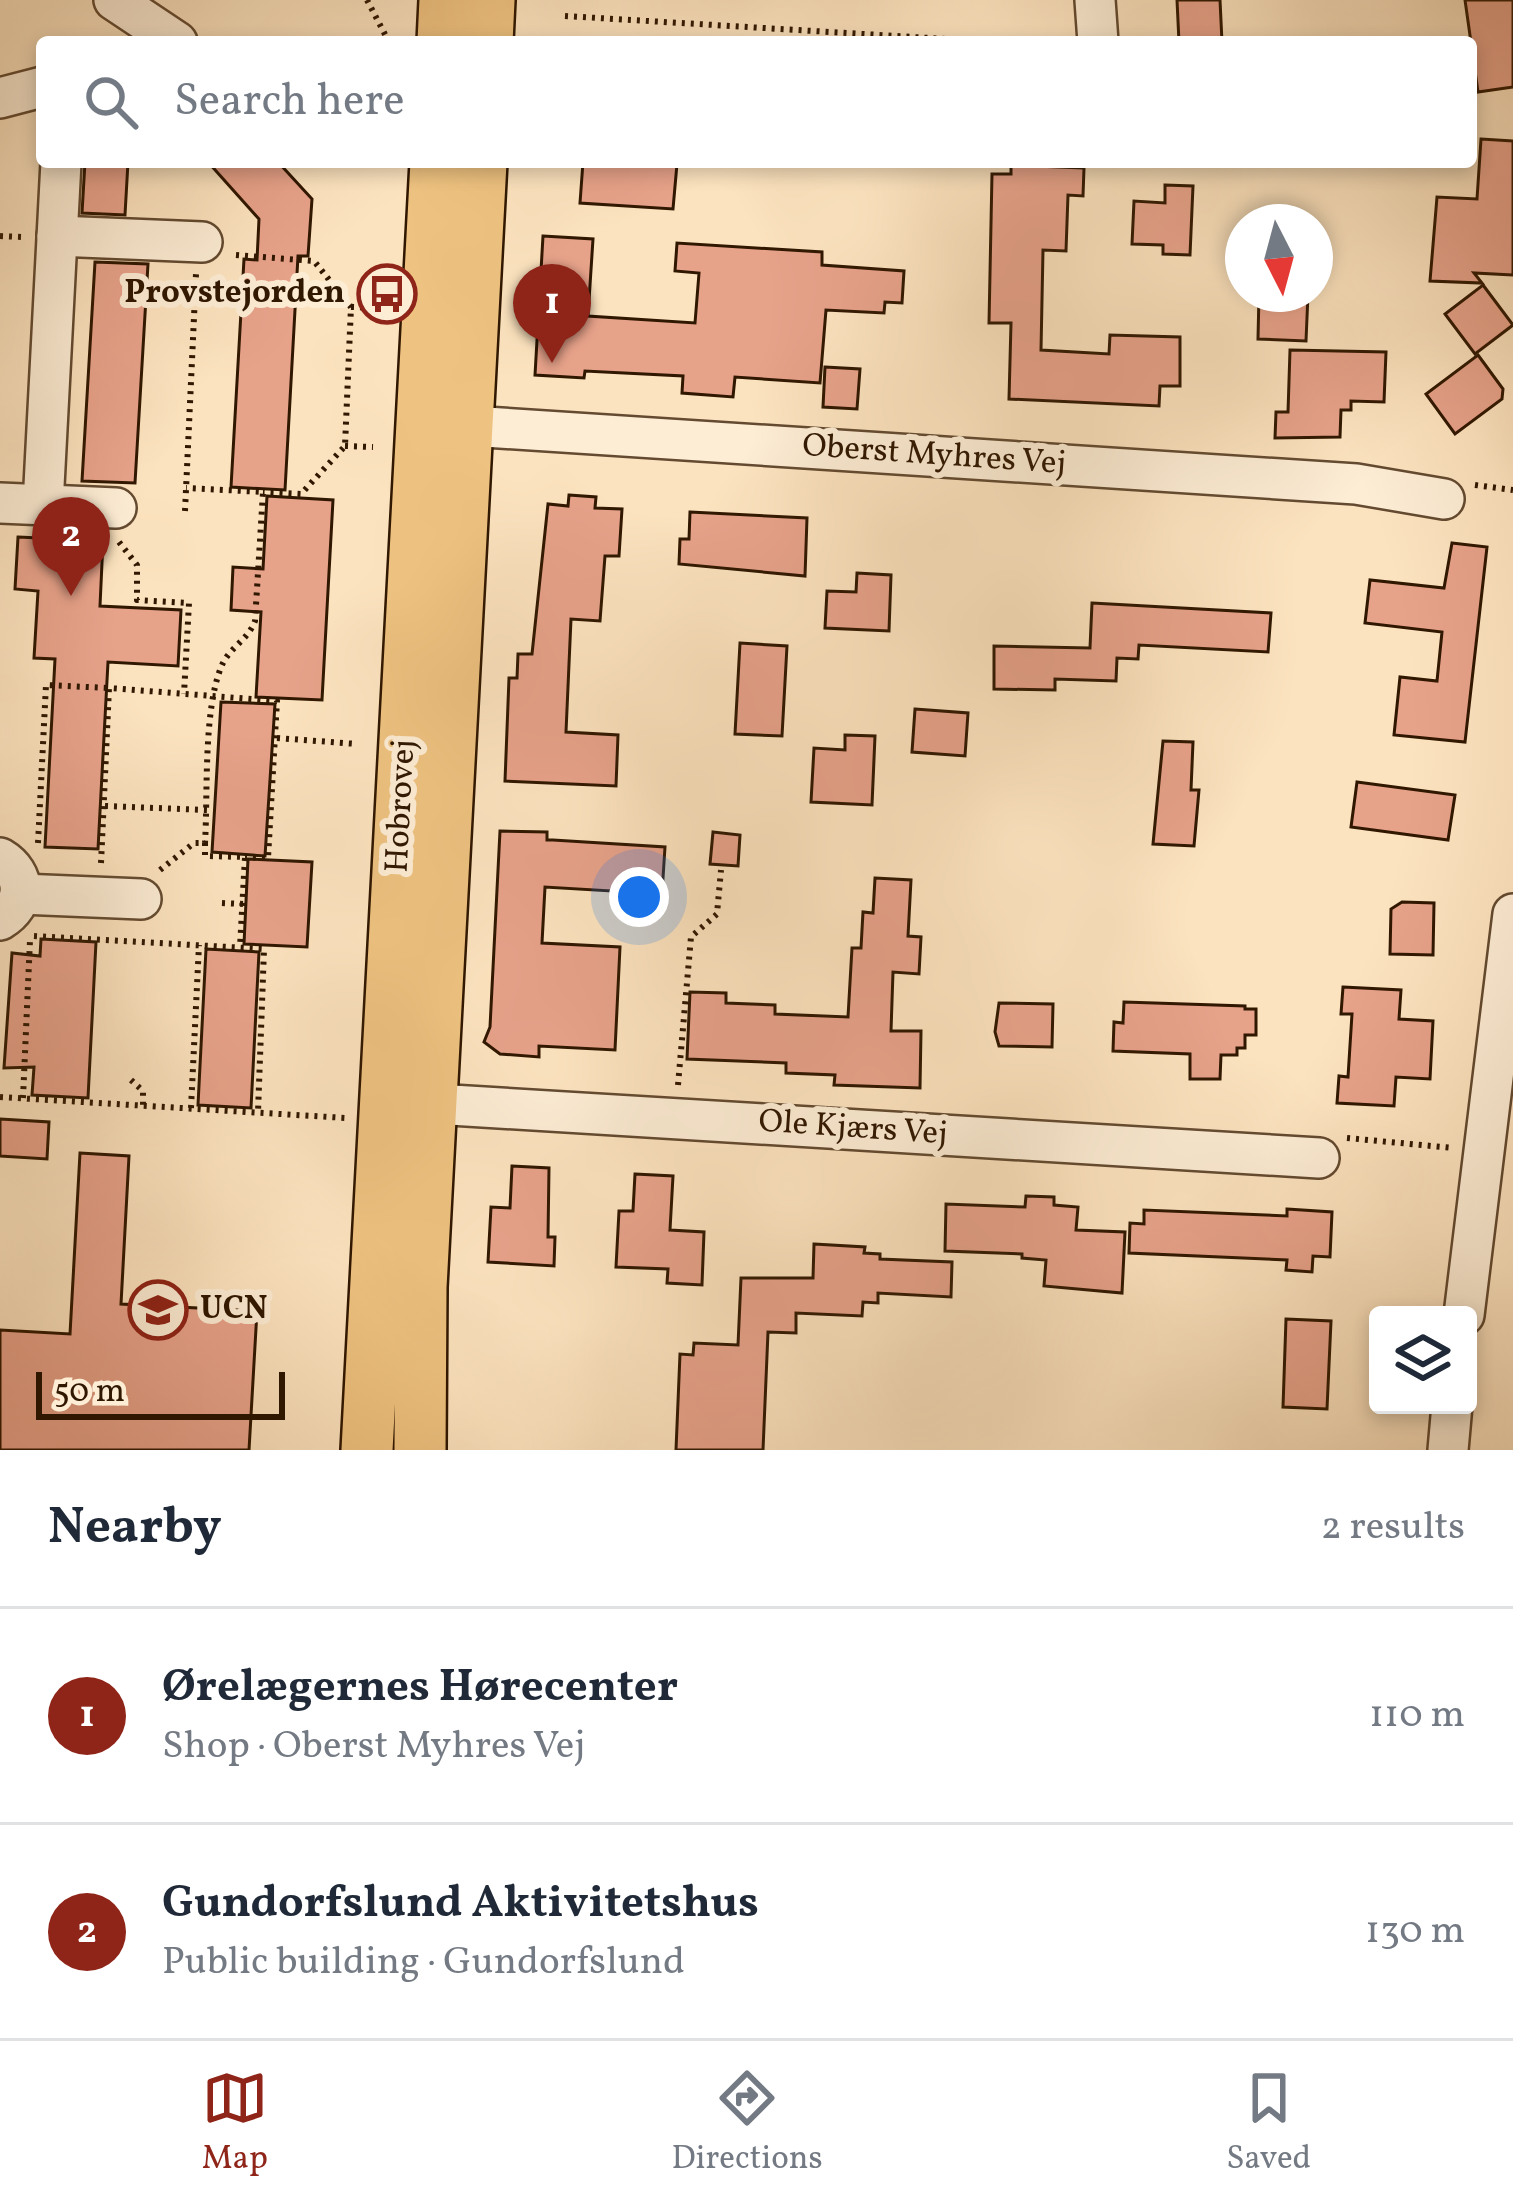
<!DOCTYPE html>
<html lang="en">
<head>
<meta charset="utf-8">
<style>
  :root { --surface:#fff; --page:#f6f6f7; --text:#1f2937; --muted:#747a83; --line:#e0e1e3; --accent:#8f2418 }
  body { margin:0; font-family:Vollkorn,serif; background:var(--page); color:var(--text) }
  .controls { position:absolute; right:36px; bottom:36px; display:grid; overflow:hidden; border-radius:12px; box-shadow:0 6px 18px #0003 }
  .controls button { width:108px; height:108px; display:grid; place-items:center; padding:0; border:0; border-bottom:3px solid var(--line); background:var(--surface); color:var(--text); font:60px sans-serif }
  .compass { position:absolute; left:1225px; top:204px; width:108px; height:108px; border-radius:50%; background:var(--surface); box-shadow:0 6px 18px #0003; rotate:174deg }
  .scale { position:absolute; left:36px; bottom:30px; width:249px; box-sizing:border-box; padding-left:12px; border:6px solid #301700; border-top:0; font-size:33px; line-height:42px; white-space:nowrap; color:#301700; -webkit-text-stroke:9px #fdedd5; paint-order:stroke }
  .you { position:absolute; left:639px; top:897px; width:42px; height:42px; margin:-30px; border:9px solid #fff; border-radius:50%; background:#1a73e8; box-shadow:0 0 0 18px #1a73e833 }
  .badge { display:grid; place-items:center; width:78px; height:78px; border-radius:50%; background:var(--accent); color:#fff; font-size:39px; font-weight:700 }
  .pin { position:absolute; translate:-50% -99px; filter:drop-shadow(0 3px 6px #0008) }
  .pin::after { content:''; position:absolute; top:63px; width:42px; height:36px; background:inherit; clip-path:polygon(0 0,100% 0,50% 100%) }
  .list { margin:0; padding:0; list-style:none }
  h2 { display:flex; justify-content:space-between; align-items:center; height:156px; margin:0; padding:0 48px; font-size:51px }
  h2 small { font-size:39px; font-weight:400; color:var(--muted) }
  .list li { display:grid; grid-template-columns:78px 1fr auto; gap:36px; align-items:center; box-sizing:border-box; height:216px; padding:0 48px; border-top:3px solid var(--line) }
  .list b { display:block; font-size:45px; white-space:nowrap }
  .list p { margin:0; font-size:39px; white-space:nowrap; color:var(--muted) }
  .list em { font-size:39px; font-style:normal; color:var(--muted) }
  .icon { flex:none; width:66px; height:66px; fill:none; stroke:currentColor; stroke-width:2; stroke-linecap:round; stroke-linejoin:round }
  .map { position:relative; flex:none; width:1513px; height:1450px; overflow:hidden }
  .search { position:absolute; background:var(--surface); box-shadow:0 6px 18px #0003; left:36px; right:36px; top:36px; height:132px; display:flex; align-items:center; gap:30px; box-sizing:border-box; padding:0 42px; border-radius:12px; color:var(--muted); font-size:45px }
  .sheet { height:588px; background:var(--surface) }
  nav { display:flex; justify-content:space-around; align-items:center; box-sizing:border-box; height:168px; border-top:3px solid var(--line); background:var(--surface); font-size:33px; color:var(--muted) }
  nav a { display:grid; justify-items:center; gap:6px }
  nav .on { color:var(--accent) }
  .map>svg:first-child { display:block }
  .building { fill:#e7a28a; stroke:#301700; stroke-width:3 }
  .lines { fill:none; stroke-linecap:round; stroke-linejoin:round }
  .minor-casing { stroke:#634a30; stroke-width:44 }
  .major-casing { stroke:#301700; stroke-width:56 }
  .path { stroke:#301700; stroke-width:6; stroke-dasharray:3 6; stroke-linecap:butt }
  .minor { stroke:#fdedd5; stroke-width:39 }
  .major { stroke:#eec280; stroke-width:51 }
  .labels { text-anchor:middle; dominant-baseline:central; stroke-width:12; stroke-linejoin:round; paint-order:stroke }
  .poi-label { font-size:33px; font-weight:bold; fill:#301700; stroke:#fdedd5; text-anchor:end }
  .street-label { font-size:33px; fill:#301700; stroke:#fdedd5 }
</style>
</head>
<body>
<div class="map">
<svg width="1513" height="1450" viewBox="0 0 1513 1450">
  <rect width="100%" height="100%" fill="#fce3bf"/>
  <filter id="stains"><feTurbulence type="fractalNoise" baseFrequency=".00167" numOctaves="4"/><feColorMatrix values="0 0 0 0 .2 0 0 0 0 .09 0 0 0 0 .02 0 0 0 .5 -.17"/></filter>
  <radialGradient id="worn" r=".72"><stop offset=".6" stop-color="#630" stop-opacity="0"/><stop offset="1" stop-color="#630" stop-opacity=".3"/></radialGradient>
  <g class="building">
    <polygon points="1177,0 1220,0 1222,42 1179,42"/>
    <polygon points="1465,0 1513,0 1513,87 1478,92"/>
    <polygon points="1481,139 1513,141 1513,275 1474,273 1482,283 1430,281 1437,197 1477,199"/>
    <polygon points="85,162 128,162 125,215 82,213"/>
    <polygon points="208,162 278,162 312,199 308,256 298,256 285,490 231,487 244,259 257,260 259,219"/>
    <polygon points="583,162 677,164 673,209 580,203"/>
    <polygon points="1011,165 1084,168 1083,196 1068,195 1066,251 1043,250 1041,350 1109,354 1110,335 1180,337 1180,386 1160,386 1159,406 1009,399 1011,323 989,323 992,174 1011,174"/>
    <polygon points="1165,185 1193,186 1190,255 1163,254 1163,245 1132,244 1134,201 1165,203"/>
    <polygon points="543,236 593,239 588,316 695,323 699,273 675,271 677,243 822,252 822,265 904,271 902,303 885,302 884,313 826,310 820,383 735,377 733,397 682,393 683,376 585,371 584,378 535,375"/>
    <polygon points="95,262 148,264 135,483 82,481"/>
    <polygon points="1483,285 1513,325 1475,354 1445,314"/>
    <polygon points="1259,294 1308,294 1306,341 1258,339"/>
    <polygon points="1290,350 1386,352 1384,402 1351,401 1351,410 1341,410 1340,437 1275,438 1276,412 1288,412"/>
    <polygon points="1478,355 1503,389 1502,399 1455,434 1426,394"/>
    <polygon points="825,367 860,369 857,409 823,407"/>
    <polygon points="569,495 596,497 595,508 622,509 619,556 605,556 600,621 571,619 566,732 618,735 616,786 505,781 509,678 517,678 518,654 532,654 548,504 568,506"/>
    <polygon points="267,496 333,500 322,700 256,697 261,612 231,610 233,567 263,569"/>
    <polygon points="690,512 807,518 805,576 679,564 680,539 689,539"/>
    <polygon points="18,537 103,541 100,606 181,610 178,666 108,662 98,849 45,847 55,659 34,658 38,591 15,589"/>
    <polygon points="1452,543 1487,547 1465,742 1394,735 1400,677 1437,681 1442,632 1365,623 1370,580 1444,588"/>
    <polygon points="857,573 891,575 889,631 825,628 827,591 856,592"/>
    <polygon points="1092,603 1271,613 1268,652 1139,645 1138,659 1117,658 1116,681 1055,679 1055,690 994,689 994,646 1090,648"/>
    <polygon points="740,643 787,646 782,736 735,734"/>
    <polygon points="221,702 275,704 265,856 212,852"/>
    <polygon points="915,709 968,713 965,756 912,752"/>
    <polygon points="845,735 875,736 872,805 811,802 814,748 845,750"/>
    <polygon points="1163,741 1193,742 1191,790 1199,790 1194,846 1153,844"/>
    <polygon points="1357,782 1455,795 1448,840 1351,827"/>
    <polygon points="500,831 547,832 547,840 553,840 665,847 662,894 545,887 542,943 620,947 615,1050 539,1046 539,1057 500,1054 484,1042 490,1027"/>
    <polygon points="713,832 740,835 738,866 710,864"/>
    <polygon points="248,859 312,862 307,947 244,944"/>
    <polygon points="875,878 911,880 908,936 921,937 919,974 893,972 891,1031 921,1031 920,1088 834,1085 835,1075 786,1073 786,1063 687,1059 690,992 726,993 726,1003 775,1005 775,1014 848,1017 852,948 861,948 863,912 873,913"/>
    <polygon points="1402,902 1434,903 1433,955 1390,954 1391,909"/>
    <polygon points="41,939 96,942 88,1098 32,1095 34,1067 4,1068 12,953 40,956"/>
    <polygon points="206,949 259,952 251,1108 198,1105"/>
    <polygon points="1343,987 1401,990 1399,1019 1433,1021 1430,1079 1396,1077 1394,1106 1337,1103 1339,1076 1348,1077 1352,1014 1341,1014"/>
    <polygon points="1124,1002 1245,1006 1245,1009 1256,1009 1256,1035 1245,1035 1245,1048 1237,1048 1237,1055 1221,1055 1220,1079 1190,1079 1190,1054 1113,1051 1114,1022 1123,1023"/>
    <polygon points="999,1003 1053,1004 1052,1047 999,1046 995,1032"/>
    <polygon points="0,1119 49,1122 47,1159 0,1156"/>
    <polygon points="80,1153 129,1156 121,1304 257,1311 249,1450 0,1450 0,1330 70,1334"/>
    <polygon points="512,1166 549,1168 548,1237 555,1237 554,1266 488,1262 491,1207 510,1208"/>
    <polygon points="635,1174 673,1176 670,1230 704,1232 702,1285 667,1283 668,1269 616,1267 619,1211 633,1211"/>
    <polygon points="1026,1196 1054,1197 1054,1205 1078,1207 1076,1230 1125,1232 1122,1293 1044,1286 1046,1260 1022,1258 1022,1254 945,1251 946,1204 1025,1207"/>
    <polygon points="1287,1209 1332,1212 1330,1257 1313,1256 1312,1272 1286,1270 1287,1260 1129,1253 1130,1223 1144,1224 1144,1210 1287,1216"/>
    <polygon points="814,1244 865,1247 864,1253 880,1254 880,1259 952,1262 951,1297 878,1293 878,1303 863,1302 862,1316 796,1313 796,1333 768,1332 763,1450 676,1450 680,1354 693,1355 694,1343 738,1345 741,1278 813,1278"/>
    <polygon points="1286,1319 1331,1321 1327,1409 1283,1407"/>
  </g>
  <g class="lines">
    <defs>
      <g id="minor">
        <polyline points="114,0 177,42"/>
        <polyline points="1095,0 1098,42"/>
        <polyline points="0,98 42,87"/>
        <polyline points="57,236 202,242"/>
        <polyline points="439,424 1356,484 1444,499"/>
        <polyline points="0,503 116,508"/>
        <polyline points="43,505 61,162"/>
        <path d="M0 858C27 874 27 904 0 920"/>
        <polyline points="21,894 141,899"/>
        <polyline points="402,1102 1319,1158"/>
        <polyline points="1464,1315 1513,914"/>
        <polyline points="1448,1450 1452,1405"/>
      </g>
      <g id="major">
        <polyline points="443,42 445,0"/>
        <polyline points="487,42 489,0"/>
        <polyline points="367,1450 436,162"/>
        <polyline points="420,1450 421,1287 481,162"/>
      </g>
    </defs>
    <use href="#minor" class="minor-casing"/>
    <use href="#major" class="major-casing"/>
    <g class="path">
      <polyline points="367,0 389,42"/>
      <polyline points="565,16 996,42"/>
      <polyline points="0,236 23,237"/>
      <polyline points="236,255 314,261 351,307 345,446 301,494 263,492"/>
      <polyline points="351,307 380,308"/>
      <polyline points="345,446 373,447"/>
      <polyline points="1475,485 1513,490"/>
      <polyline points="185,511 196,274"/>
      <polyline points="119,542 137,565 137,600 189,603 184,694"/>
      <polyline points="277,738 357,744"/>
      <polyline points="105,806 207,810"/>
      <polyline points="38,843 46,685 108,688"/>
      <polyline points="205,843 205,856 245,857 240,947"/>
      <polyline points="101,863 109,688 277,701 268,858 245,857"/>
      <path d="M160 870 194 843H205C208 793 203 709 222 665 230 647 248 640 255 621L263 492 186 488"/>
      <polyline points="222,903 243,904"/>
      <polyline points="34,936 264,949 258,1112"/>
      <polyline points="131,1080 143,1091 143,1105"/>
      <polyline points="678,1085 691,937 717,914 721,870"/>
      <polyline points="0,1097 346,1118"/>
      <polyline points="23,1098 30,940"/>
      <polyline points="191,1108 199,945"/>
      <polyline points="1347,1138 1453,1148"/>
    </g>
    <use href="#minor" class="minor"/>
    <use href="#major" class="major"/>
  </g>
  <defs>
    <symbol id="bus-ring" viewBox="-11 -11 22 22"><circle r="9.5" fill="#fdedd5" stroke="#8f2418" stroke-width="1.5"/><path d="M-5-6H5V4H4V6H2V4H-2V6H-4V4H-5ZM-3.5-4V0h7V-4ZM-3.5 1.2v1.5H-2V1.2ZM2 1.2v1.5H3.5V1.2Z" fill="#8f2418"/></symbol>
    <symbol id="university-ring" viewBox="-11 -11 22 22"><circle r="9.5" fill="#fdedd5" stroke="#8f2418" stroke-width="1.5"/><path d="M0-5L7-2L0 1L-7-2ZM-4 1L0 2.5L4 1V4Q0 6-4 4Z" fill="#8f2418"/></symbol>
  </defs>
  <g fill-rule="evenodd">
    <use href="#bus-ring" x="354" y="261" width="66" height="66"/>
    <use href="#university-ring" x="125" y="1277" width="66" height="66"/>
  </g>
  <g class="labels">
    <g class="poi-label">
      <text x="345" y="294">Provstejorden</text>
      <text x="200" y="1310" text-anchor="start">UCN</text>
    </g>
    <g class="street-label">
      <text transform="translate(934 456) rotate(4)">Oberst Myhres Vej</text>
      <text transform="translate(402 806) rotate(-87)">Hobrovej</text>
      <text transform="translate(853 1129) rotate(4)">Ole Kjærs Vej</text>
    </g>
  </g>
  <rect width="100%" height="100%" filter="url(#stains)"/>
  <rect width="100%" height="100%" fill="url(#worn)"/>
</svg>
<div class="controls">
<button><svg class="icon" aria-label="layers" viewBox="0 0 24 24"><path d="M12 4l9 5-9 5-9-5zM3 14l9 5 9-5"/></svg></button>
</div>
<svg class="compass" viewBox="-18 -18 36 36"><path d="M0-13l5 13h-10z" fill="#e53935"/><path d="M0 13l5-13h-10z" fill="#747a83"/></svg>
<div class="scale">50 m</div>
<div class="you"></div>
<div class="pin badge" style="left:552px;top:363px">1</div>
<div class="pin badge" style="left:71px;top:596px">2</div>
<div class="search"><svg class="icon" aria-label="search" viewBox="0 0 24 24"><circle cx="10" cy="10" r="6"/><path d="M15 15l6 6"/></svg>Search here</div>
</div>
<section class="sheet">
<h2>Nearby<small>2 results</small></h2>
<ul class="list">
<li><span class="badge">1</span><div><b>Ørelægernes Hørecenter</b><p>Shop · Oberst Myhres Vej</p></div><em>110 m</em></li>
<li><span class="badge">2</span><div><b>Gundorfslund Aktivitetshus</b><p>Public building · Gundorfslund</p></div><em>130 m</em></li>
</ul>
</section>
<nav>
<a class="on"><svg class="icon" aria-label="map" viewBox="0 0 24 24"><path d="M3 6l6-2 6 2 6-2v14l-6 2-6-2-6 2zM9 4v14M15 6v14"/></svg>Map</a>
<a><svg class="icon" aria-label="directions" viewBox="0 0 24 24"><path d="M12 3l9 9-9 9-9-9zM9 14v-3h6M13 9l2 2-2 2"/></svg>Directions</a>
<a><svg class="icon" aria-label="saved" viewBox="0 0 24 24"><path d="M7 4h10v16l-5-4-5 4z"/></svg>Saved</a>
</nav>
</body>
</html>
